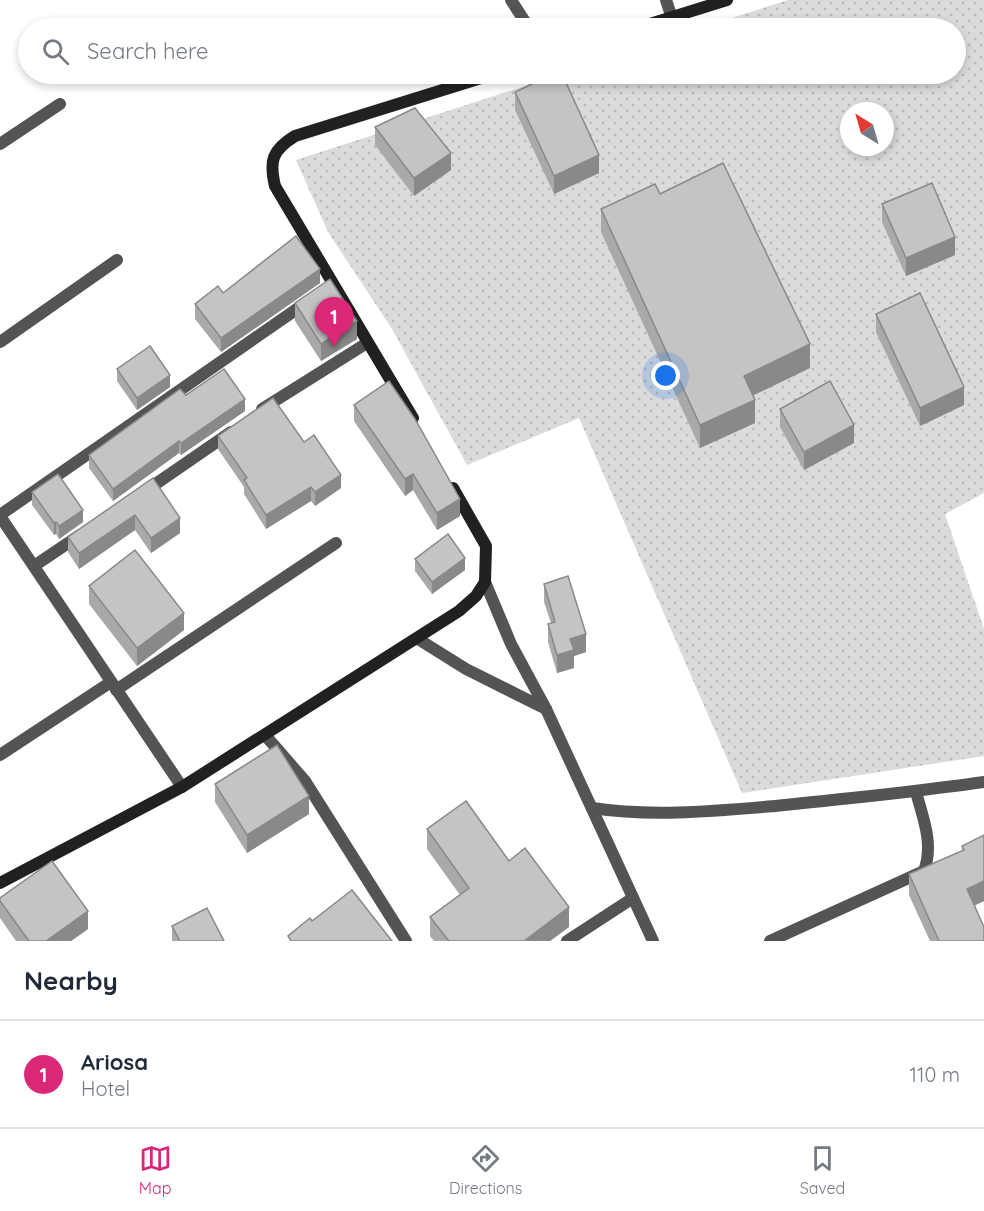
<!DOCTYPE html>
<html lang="en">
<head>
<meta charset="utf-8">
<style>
  :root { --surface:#fff; --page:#f6f6f7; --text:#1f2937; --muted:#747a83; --line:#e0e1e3; --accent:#db2777 }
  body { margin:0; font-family:Quicksand,sans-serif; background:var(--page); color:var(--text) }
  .compass { position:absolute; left:840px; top:102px; width:54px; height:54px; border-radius:50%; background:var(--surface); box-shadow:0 3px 9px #0003; rotate:323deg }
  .you { position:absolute; left:666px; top:376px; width:21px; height:21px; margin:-15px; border:4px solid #fff; border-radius:50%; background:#1a73e8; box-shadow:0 0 0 9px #1a73e833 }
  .badge { display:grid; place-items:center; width:39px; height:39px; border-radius:50%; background:var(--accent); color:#fff; font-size:20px; font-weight:700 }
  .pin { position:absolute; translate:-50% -50px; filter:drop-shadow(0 2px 3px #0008) }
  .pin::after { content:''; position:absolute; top:32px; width:21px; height:18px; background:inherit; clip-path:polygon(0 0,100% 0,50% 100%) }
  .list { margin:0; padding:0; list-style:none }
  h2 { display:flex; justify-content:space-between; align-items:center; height:78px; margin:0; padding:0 24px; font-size:26px }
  h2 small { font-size:20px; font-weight:400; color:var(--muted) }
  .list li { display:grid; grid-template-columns:39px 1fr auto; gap:18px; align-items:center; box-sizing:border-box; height:108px; padding:0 24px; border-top:2px solid var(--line) }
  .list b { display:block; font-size:22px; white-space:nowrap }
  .list p { margin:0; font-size:20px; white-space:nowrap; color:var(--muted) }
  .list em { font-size:20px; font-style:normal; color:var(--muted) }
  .icon { flex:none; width:33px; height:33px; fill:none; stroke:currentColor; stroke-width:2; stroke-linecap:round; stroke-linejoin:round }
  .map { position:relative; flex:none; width:984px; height:941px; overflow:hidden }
  .search { position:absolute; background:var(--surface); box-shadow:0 3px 9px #0003; left:18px; right:18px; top:18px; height:66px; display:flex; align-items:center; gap:15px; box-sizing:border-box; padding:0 21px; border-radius:33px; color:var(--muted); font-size:22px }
  .sheet { height:186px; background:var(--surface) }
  nav { display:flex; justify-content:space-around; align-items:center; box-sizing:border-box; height:84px; border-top:2px solid var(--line); background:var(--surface); font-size:16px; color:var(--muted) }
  nav a { display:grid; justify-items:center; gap:3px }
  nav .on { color:var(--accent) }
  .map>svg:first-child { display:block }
  .grass { fill:url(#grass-dots); fill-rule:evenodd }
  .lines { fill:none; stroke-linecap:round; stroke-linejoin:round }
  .street { stroke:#545454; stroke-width:12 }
  .secondary { stroke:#212121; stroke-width:12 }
  .wall { fill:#a9a9a9 }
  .shaded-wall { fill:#898989 }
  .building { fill:#c4c4c4; stroke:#898989; stroke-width:1.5 }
</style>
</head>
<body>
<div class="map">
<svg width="984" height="941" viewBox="0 0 984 941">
  <defs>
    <pattern id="grass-dots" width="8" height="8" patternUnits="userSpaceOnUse" patternTransform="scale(1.5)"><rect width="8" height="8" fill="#dbdbdb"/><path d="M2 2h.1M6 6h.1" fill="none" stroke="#bababa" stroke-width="1.8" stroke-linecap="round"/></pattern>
  </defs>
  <rect width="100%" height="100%" fill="#fff"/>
  <path class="grass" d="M788 0H984V493L945 514 984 629V756L742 793 579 418 467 465 392 329 328 232 296 160 562 74H956V28H700ZM849 111H885V147H849Z"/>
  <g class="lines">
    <g class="street">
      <polyline points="511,0 529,28"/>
      <polyline points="666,0 672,18"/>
      <polyline points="0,144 60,104"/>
      <polyline points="0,342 117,260"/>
      <polyline points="262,409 367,343"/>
      <polyline points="144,492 231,432"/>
      <polyline points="0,515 307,302"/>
      <polyline points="0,516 182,787"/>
      <polyline points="34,566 80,535"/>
      <polyline points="485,582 511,644 546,709 653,941"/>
      <polyline points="418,639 466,669 546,709"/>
      <polyline points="116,690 336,543"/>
      <polyline points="265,735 305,781 406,941"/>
      <polyline points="0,755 111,682"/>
      <path d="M592 808C652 817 714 811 775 806 845 799 914 792 984 782"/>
      <polyline points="567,941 633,898"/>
      <path d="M770 941 924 871C934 844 923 818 916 792"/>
    </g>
    <g class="secondary">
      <polyline points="637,28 727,0"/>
      <path d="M413 418 275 186C269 161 272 150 295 136L494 74"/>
      <polyline points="0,883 182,787 459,611 476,596 485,582 486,546 453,488"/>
    </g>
  </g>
  <g class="wall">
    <polygon points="515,92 599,173 554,194 515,110"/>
    <polygon points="375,127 451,170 414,196 375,145"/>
    <polygon points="660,194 810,368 753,395 755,423 700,448 601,232 601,209"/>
    <polygon points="882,204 955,255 906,276 882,222"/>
    <polygon points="320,283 221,352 195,319 195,304 223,293"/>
    <polygon points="295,303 357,339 321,361 295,321"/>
    <polygon points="876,314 964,405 920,426 876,332"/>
    <polygon points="117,369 170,387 137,410 117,381"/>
    <polygon points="186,395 245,411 181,455 179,453 113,501 89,468 89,455"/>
    <polygon points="354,405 460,516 437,530 413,490 405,496 354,421"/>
    <polygon points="780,409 854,443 804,470 780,427"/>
    <polygon points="218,436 304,442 341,488 315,506 311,501 266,529 244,494 244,487 218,449"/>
    <polygon points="153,478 180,533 151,553 135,530 79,569 68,552 68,537"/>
    <polygon points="32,492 83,522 59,539 56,534 54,535 32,505"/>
    <polygon points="415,559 465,570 432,594 415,571"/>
    <polygon points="544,584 586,652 574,656 574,668 557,673 548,642 548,624 551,623 544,602"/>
    <polygon points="89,586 184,630 137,666 89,604"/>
    <polygon points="215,784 309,814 247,853 215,802"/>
    <polygon points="427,829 509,861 569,927 550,941 434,941 430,936 430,917 460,895 427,849"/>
    <polygon points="984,835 984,901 975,905 984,941 930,941 909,895 909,874 962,851 962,846"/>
    <polygon points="0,898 88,929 71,941 16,941 0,918"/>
    <polygon points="172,926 224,941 172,941"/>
  </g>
  <g class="shaded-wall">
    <polygon points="451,153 451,170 414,196 414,178"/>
    <polygon points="599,155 599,173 554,194 554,176"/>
    <polygon points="955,237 955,255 906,276 906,258"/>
    <polygon points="320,269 320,283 221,352 221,338"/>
    <polygon points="357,321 357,339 321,361 321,344"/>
    <polygon points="810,344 810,368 744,400 744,376"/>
    <polygon points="170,375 170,387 137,410 137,398"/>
    <polygon points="964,387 964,405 920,426 920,408"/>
    <polygon points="245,399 245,411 181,455 181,443"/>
    <polygon points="755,400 755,423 700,448 700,425"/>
    <polygon points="854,425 854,443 804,470 804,452"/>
    <polygon points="179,441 179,453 113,501 113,489"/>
    <polygon points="413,474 413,490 405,496 405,479"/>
    <polygon points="341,475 341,488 315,506 315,492"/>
    <polygon points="311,487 311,501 266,529 266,515"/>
    <polygon points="460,499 460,516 437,530 437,513"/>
    <polygon points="83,510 83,522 59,539 59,526"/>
    <polygon points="135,515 135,530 79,569 79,553"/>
    <polygon points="180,518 180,533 151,553 151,538"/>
    <polygon points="56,522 56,534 54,535 54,523"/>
    <polygon points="465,558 465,570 432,594 432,582"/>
    <polygon points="184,613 184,630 137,666 137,648"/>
    <polygon points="586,634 586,652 574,656 574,668 557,673 557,655 570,639"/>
    <polygon points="309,796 309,814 247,853 247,835"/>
    <polygon points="984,881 984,901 967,909 967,889"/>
    <polygon points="569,907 569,927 550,941 524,941"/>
    <polygon points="88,911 88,929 71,941 46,941"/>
  </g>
  <g class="building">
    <polygon points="553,74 562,74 599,155 554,176 515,92"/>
    <polygon points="415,108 451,153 414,178 375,127"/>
    <polygon points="723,163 810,344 744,376 755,400 700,425 601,209 655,184 660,194"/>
    <polygon points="932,183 955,237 906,258 882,204"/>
    <polygon points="296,236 320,269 221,338 195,304 218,286 223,293"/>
    <polygon points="330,279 357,321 321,344 295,303"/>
    <polygon points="920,293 964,387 920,408 876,314"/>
    <polygon points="150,346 170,375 137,398 117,369"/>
    <polygon points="224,369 245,399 181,443 179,441 113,489 89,455 180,389 186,395"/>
    <polygon points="389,381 415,419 460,499 437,513 413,474 405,479 354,405"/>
    <polygon points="830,381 854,425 804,452 780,409"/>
    <polygon points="273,398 304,442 314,435 341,475 315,492 311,487 266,515 244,480 247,478 218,436"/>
    <polygon points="58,474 83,510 59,526 56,522 54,523 32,492"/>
    <polygon points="153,478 180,518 151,538 135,515 79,553 68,537"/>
    <polygon points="448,534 465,558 432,582 415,559"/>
    <polygon points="135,550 184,613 137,648 89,586"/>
    <polygon points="568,576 586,634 570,639 574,650 557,655 548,624 555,622 544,584"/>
    <polygon points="277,745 309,796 247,835 215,784"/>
    <polygon points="466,801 509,861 525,848 569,907 524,941 449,941 430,917 469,888 427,829"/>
    <polygon points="984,835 984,881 967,889 984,927 984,941 939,941 909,874 964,850 962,846"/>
    <polygon points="52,861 88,911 46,941 29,941 0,901 0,898"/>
    <polygon points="352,890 392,941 291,941 288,936 310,918 312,921"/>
    <polygon points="207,908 224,941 180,941 172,926"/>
  </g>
</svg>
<svg class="compass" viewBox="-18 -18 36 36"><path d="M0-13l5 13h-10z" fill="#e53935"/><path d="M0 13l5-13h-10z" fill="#747a83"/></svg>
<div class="you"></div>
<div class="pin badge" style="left:334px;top:347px">1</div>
<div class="search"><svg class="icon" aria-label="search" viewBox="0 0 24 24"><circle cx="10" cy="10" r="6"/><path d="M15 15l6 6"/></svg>Search here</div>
</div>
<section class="sheet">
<h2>Nearby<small></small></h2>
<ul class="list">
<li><span class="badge">1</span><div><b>Ariosa</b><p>Hotel</p></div><em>110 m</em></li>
</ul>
</section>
<nav>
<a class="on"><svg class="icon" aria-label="map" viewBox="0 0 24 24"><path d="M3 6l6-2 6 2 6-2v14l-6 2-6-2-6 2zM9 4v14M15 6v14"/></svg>Map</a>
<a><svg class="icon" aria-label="directions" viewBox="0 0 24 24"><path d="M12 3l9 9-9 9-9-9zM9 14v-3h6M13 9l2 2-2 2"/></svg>Directions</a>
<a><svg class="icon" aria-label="saved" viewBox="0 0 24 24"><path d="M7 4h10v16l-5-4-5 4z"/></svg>Saved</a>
</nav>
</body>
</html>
